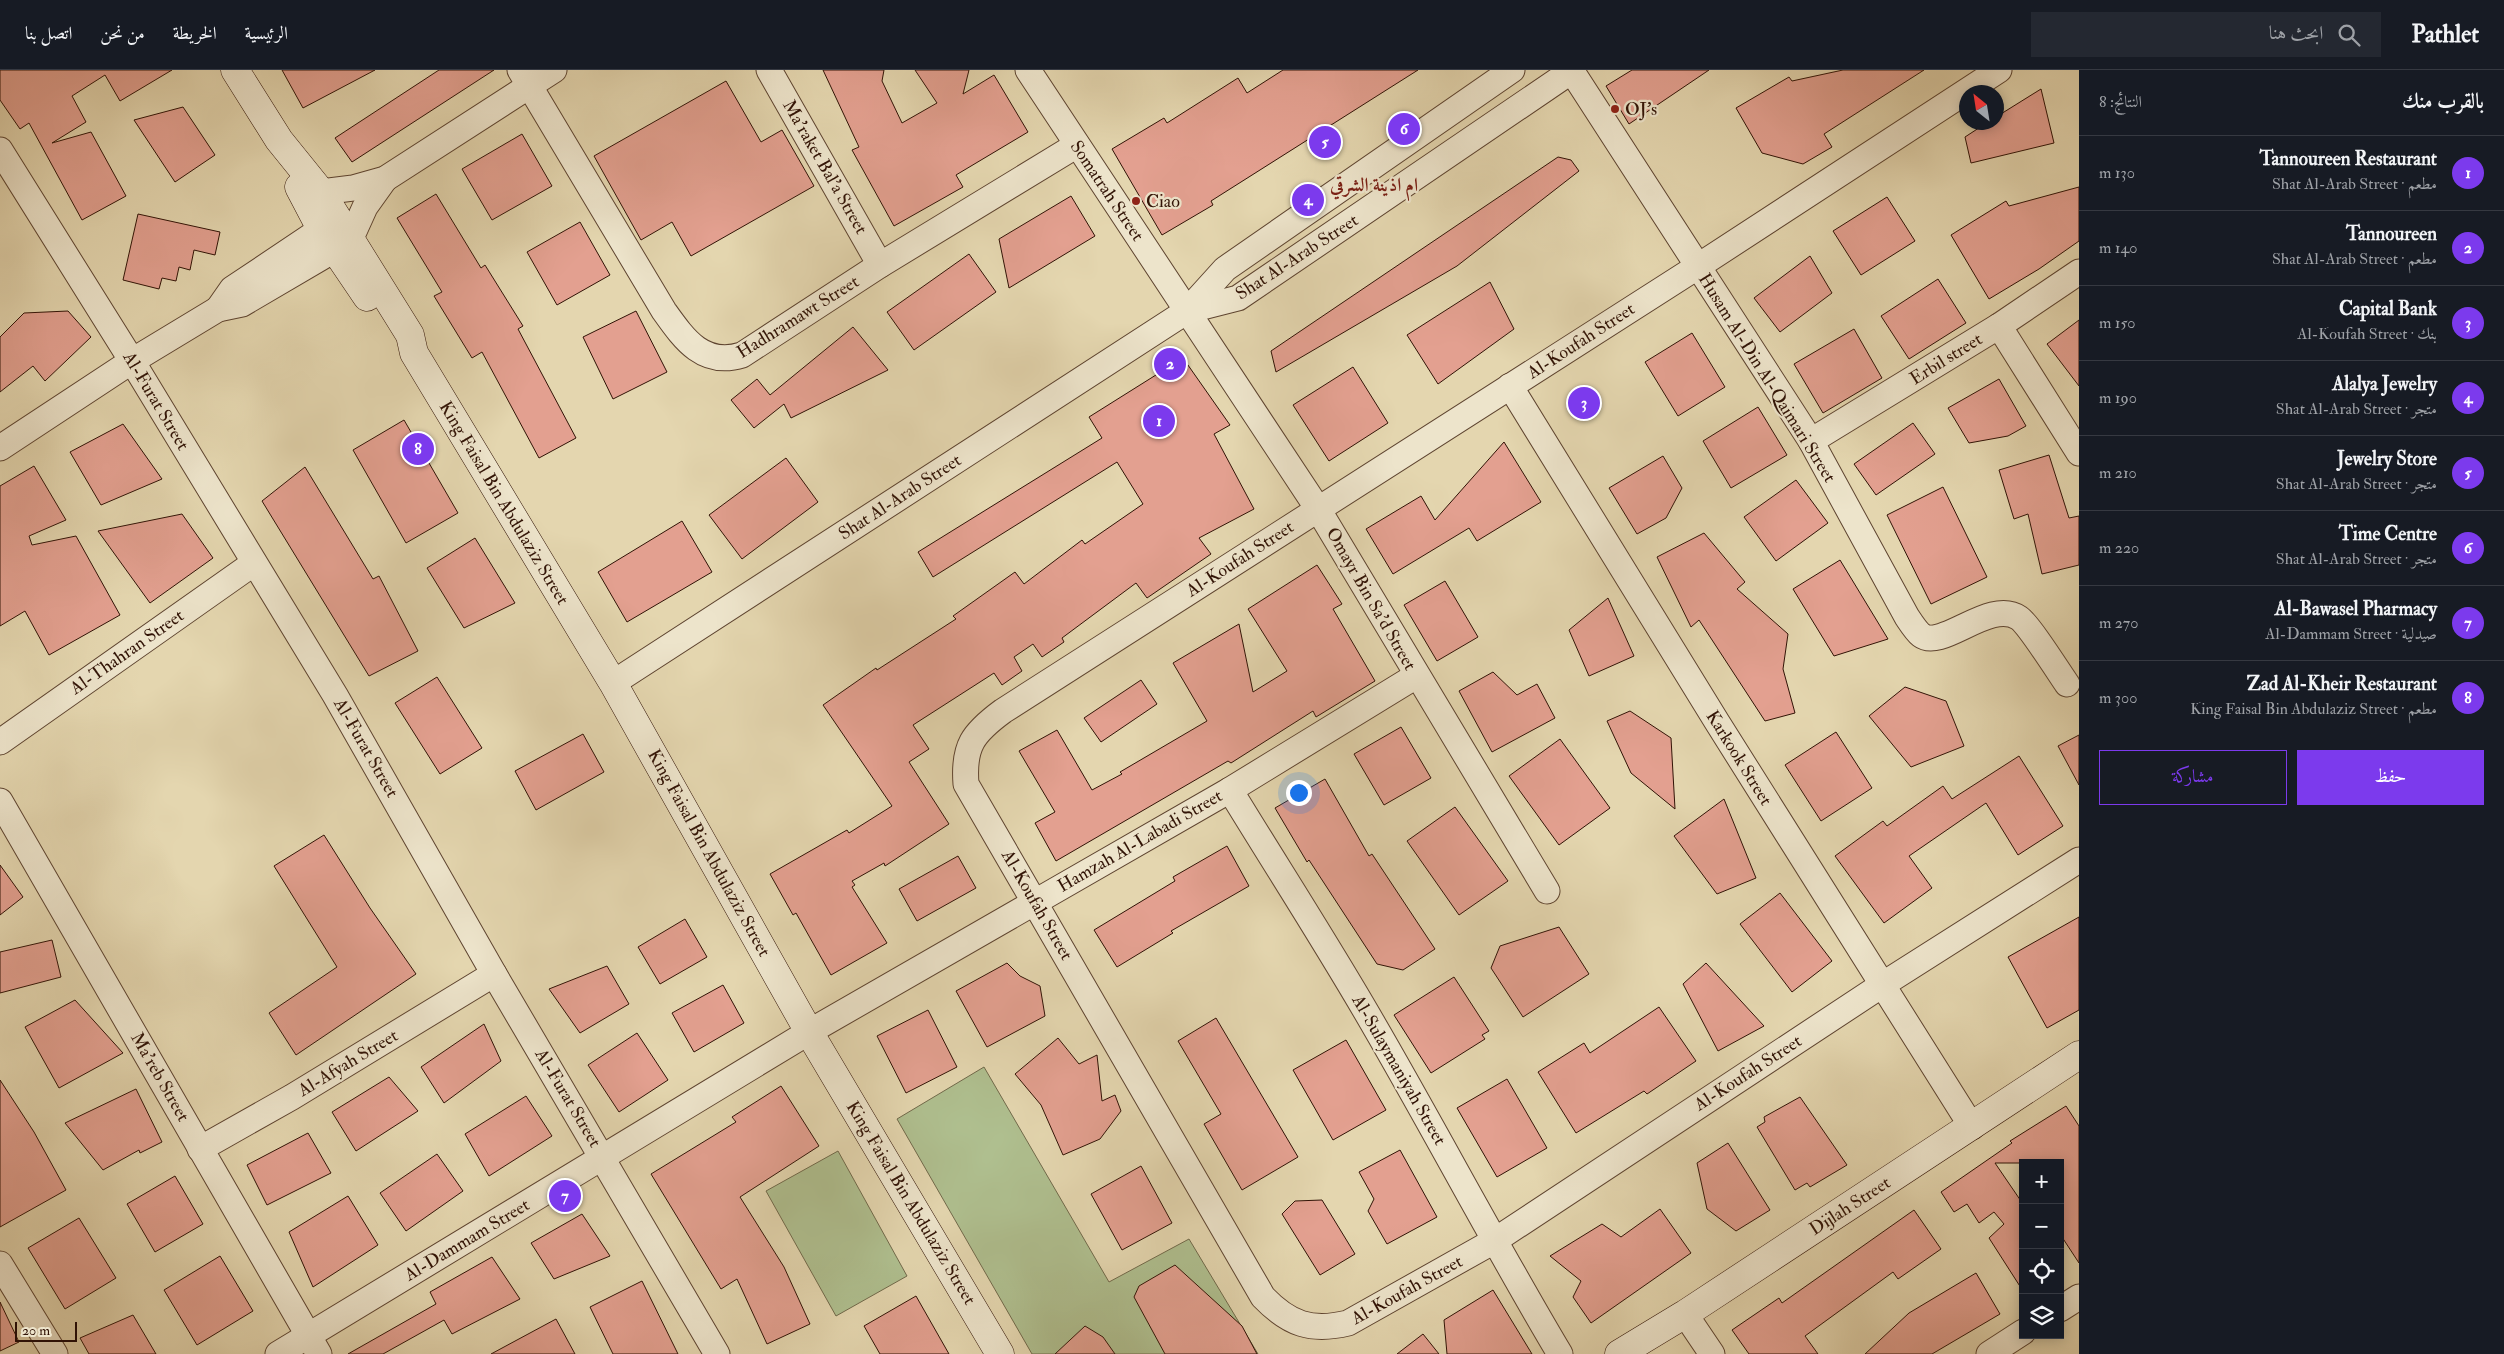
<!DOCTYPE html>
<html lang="ar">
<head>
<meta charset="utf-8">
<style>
  :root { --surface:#171b24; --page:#242831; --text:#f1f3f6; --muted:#9ea1a6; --line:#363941; --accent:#7c3aed }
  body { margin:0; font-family:"IM FELL Double Pica",Amiri,serif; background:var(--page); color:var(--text); direction:rtl }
  .controls { position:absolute; right:15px; bottom:15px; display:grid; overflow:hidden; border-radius:0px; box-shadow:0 2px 12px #0003 }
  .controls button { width:45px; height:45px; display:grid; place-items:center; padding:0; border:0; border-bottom:1px solid var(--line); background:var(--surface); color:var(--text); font:25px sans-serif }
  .compass { position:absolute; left:1959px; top:15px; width:45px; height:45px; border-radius:50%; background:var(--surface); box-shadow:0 2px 12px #0003; rotate:330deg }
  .scale { position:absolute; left:15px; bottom:12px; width:62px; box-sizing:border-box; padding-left:5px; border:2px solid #311306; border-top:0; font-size:14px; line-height:18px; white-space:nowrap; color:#311306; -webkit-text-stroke:4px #ede4cb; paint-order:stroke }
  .you { position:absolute; left:1298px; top:722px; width:18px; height:18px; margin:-12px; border:4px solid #fff; border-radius:50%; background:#1a73e8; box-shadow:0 0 0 8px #1a73e833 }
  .badge { display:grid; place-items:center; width:32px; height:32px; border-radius:50%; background:var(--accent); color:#fff; font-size:16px; font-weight:700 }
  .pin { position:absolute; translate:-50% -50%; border:2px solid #fff; box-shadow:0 1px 5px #0006 }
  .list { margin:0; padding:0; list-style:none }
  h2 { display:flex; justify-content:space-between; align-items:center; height:65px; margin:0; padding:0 20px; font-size:21px }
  h2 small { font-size:16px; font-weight:400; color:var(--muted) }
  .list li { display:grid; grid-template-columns:32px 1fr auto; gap:15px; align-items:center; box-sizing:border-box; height:75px; padding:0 20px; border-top:1px solid var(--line) }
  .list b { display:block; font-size:19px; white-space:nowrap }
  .list p { margin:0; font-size:16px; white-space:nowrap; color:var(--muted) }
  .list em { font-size:16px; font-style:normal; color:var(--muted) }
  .actions { display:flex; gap:10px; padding:15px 20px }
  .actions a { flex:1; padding:11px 0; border:1px solid var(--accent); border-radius:0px; text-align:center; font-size:18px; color:var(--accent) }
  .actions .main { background:var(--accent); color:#fff }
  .icon { flex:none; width:28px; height:28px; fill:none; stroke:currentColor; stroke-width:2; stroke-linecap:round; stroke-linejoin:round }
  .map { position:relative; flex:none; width:2079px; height:1284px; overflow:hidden; direction:ltr }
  header { display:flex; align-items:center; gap:30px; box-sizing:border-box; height:70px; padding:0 25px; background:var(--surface); border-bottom:1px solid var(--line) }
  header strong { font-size:24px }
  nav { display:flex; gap:28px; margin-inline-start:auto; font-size:18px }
  .search { width:350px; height:45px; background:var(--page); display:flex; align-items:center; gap:12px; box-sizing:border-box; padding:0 18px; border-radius:0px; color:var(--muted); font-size:19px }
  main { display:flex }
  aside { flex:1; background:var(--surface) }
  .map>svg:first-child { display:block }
  .green { fill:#afbf8f; stroke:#70694a }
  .building { fill:#e3a090; stroke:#311306 }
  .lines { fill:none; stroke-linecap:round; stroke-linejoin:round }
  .street-casing { stroke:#5e4430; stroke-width:27 }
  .secondary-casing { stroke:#311306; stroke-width:29 }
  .street { stroke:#ede4cb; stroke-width:25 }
  .secondary { stroke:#ede4cb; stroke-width:28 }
  .poi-dot { fill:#8f2418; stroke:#ede4cb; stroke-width:2 }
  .labels { text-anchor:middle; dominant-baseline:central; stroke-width:4.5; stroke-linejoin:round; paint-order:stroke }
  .poi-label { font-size:18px; fill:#311306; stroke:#ede4cb; text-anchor:start }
  .street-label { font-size:18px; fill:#311306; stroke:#ede4cb }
  .neighbourhood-label { font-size:19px; font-weight:bold; fill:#7a1f14; stroke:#ede4cb }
</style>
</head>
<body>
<header>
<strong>Pathlet</strong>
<div class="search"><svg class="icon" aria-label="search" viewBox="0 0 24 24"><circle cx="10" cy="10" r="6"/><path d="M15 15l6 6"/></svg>ابحث هنا</div>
<nav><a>الرئيسية</a><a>الخريطة</a><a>من نحن</a><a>اتصل بنا</a></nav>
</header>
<main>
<aside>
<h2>بالقرب منك<small>النتائج: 8</small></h2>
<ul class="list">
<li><span class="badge">1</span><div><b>Tannoureen Restaurant</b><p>مطعم · Shat Al-Arab Street</p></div><em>130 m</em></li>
<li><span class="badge">2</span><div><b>Tannoureen</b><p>مطعم · Shat Al-Arab Street</p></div><em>140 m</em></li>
<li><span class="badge">3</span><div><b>Capital Bank</b><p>بنك · Al-Koufah Street</p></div><em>150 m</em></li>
<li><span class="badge">4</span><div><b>Alalya Jewelry</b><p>متجر · Shat Al-Arab Street</p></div><em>190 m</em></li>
<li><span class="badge">5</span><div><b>Jewelry Store</b><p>متجر · Shat Al-Arab Street</p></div><em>210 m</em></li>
<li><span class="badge">6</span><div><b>Time Centre</b><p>متجر · Shat Al-Arab Street</p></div><em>220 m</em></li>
<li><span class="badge">7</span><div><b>Al-Bawasel Pharmacy</b><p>صيدلية · Al-Dammam Street</p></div><em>270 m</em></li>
<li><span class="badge">8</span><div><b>Zad Al-Kheir Restaurant</b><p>مطعم · King Faisal Bin Abdulaziz Street</p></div><em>300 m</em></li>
</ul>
<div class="actions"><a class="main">حفظ</a><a>مشاركة</a></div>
</aside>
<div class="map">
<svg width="2079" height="1284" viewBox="0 0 2079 1284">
  <rect width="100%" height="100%" fill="#e4d6af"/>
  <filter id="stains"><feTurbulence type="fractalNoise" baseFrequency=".004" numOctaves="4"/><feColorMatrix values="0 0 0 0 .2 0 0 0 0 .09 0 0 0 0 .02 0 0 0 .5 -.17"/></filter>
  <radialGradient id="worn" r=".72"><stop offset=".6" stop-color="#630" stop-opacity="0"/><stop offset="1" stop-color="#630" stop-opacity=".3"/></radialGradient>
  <g class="green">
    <polygon points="984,997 1109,1212 1189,1169 1258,1284 1032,1284 897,1049"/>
    <polygon points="838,1081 907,1206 836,1246 766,1121"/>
  </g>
  <g class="building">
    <polygon points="0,0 172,0 120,31 105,5 72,26 86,52 52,73 91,62 126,126 82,150 29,53 20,59 0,30"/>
    <polygon points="282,0 375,0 303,38"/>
    <polygon points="439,0 494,0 352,92 335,68"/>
    <polygon points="823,0 884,0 882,11 902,53 937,33 915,0 969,0 963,24 994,5 1028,62 956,105 963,117 894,156 852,80 859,77"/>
    <polygon points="1283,0 1418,0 1211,131 1213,135 1162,165 1112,79 1164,48 1167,53 1238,8 1247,23"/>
    <polygon points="1632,0 1709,0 1629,54 1606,16"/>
    <polygon points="1843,0 1924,0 1824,64 1832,77 1803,94 1762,83 1736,38 1789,7 1792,11"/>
    <polygon points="726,11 761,72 782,60 814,116 691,186 672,152 641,170 594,86"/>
    <polygon points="2041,19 2054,73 1971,93 1965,67 1988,52 1996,52 1996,47"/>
    <polygon points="183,37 215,85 175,112 134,50"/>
    <polygon points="522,64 552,116 492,150 462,99"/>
    <polygon points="1558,87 1571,90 1579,101 1457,196 1276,302 1271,281"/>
    <polygon points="2079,117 2079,171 2039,199 1989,229 1951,165 2006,131 2009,136"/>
    <polygon points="436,124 481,198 485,195 523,256 518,259 576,368 539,388 482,282 472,288 434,226 442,222 397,148"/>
    <polygon points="1071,126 1095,166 1009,218 999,169"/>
    <polygon points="1887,127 1915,171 1861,205 1833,161"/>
    <polygon points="138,144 220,162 215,185 194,180 190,200 179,197 176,211 162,208 159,219 123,210"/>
    <polygon points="580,152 610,205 557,235 527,182"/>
    <polygon points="969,184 996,222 914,280 887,242"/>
    <polygon points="1810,186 1832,223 1780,262 1754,228"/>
    <polygon points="1938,209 1966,253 1909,289 1881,246"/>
    <polygon points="1490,212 1514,259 1438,314 1407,265"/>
    <polygon points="68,241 91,267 45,311 33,296 0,322 0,267 24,243"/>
    <polygon points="636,241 667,302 613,329 583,267"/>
    <polygon points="2079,250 2079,316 2047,274"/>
    <polygon points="853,257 888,300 791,348 784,334 754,358 731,330 757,309 770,325"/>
    <polygon points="1854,259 1882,308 1823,343 1794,294"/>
    <polygon points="1692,263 1725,317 1678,346 1645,292"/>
    <polygon points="1183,288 1230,355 1214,364 1254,439 1199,468 1211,484 1147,528 1136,513 1062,568 1064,572 1042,587 1033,574 1014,587 1022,601 1002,615 994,603 913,655 929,679 909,692 949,754 885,796 884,793 852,811 855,815 852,817 887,873 831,905 796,843 793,845 770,804 847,760 849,763 892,736 823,635 876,598 877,600 956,549 953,546 1015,502 1024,514 1082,470 1085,474 1143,434 1117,392 933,507 918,482 1102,368 1089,347"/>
    <polygon points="1353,297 1388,353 1329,391 1293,335"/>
    <polygon points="1999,309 2026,356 2008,366 1969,373 1948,338"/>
    <polygon points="1758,337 1787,385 1731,418 1703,371"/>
    <polygon points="404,350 458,443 406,473 353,380"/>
    <polygon points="1913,353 1935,384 1876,425 1854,394"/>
    <polygon points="123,354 162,409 101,435 70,382"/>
    <polygon points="1504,372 1541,432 1477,471 1469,458 1393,504 1366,459 1421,426 1435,450"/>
    <polygon points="2049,385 2069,448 2079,446 2079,495 2042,504 2028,444 2014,449 1999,400"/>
    <polygon points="1663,386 1682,418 1666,448 1637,464 1609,418"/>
    <polygon points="786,388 818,432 742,489 709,445"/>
    <polygon points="34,396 66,450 29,466 32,475 76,466 120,545 49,585 25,541 0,556 0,416"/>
    <polygon points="305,397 373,509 379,506 418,581 369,606 262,431"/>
    <polygon points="1796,410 1828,453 1776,491 1744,447"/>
    <polygon points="1943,417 1987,507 1931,534 1887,445"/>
    <polygon points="182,444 213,488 150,533 98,461"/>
    <polygon points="682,451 712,502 627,552 598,502"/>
    <polygon points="1704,463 1745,512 1737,519 1788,564 1783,599 1795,643 1765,651 1699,550 1691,557 1657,487"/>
    <polygon points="475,468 515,533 464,558 427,498"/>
    <polygon points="1840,490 1888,569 1834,586 1793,519"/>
    <polygon points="1317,495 1342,534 1333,539 1375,611 1316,647 1313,641 1231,693 1228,691 1056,791 1035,753 1055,742 1019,681 1057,660 1092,720 1122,704 1120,702 1207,651 1173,593 1239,554 1253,622 1287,601 1248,539"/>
    <polygon points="1445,511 1478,567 1437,591 1404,535"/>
    <polygon points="1608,528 1634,586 1589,606 1569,560"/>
    <polygon points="1493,602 1517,625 1537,614 1555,648 1492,682 1459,621"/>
    <polygon points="437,607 482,678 440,704 395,633"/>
    <polygon points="1141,610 1157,634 1101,672 1084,648"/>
    <polygon points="1905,617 1946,631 1964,676 1911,697 1869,646"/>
    <polygon points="1630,641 1671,668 1675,739 1631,703 1607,651"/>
    <polygon points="1401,657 1431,708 1384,735 1354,684"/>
    <polygon points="1836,662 1872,718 1821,751 1785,695"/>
    <polygon points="583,664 604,702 536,740 515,701"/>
    <polygon points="2079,665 2079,715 2058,676"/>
    <polygon points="1560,669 1610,738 1559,775 1509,706"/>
    <polygon points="2019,686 2063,756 2018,785 1986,733 1909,786 1932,818 1884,853 1835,786 1883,751 1887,756 1943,716 1952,729"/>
    <polygon points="1325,709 1369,786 1372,784 1435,879 1403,900 1377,894 1309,790 1307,792 1275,738"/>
    <polygon points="1724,729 1756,808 1717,824 1674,766"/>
    <polygon points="1455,737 1508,811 1459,845 1407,771"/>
    <polygon points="324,765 370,838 416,904 296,985 269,943 337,897 274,796"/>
    <polygon points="1227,776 1249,816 1171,861 1173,863 1117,897 1094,860 1175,811 1173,807"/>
    <polygon points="958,786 976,818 917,851 899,819"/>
    <polygon points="0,795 23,827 0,845"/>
    <polygon points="1780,823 1832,891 1792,922 1740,854"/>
    <polygon points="2079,847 2079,940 2047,958 2008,887"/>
    <polygon points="685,849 707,887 660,914 638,877"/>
    <polygon points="1559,857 1589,904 1523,947 1491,898 1500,876"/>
    <polygon points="52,870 61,907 0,923 0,882"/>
    <polygon points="1007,893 1020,906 1040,916 1045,946 987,977 956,921"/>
    <polygon points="1706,893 1764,956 1718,981 1683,914"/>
    <polygon points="607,896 629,934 580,963 549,919"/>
    <polygon points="1454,907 1489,961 1482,965 1485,969 1431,1003 1394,945"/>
    <polygon points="723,915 744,953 694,982 672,943"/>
    <polygon points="75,930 123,983 59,1018 25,957"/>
    <polygon points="1659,937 1696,991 1647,1024 1644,1021 1576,1063 1538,1002 1584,973 1590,983"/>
    <polygon points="928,940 957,997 906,1023 877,966"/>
    <polygon points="1216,948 1298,1087 1242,1120 1204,1054 1221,1044 1178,971"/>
    <polygon points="484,954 501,991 444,1033 421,997"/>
    <polygon points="637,963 668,1010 619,1042 588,995"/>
    <polygon points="1058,968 1079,994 1097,985 1102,1031 1115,1025 1121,1041 1100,1069 1063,1085 1041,1035 1015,1004"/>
    <polygon points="1346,970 1386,1040 1333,1070 1293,1000"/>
    <polygon points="389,1007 418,1041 356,1081 332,1042"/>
    <polygon points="1507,1009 1547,1078 1497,1107 1457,1038"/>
    <polygon points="0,1010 34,1062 66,1120 0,1157"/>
    <polygon points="781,1016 819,1076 740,1127 784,1197 810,1254 767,1274 737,1209 721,1219 651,1104 736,1052 732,1047"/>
    <polygon points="136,1019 162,1072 140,1083 139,1080 103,1100 65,1053"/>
    <polygon points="526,1026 552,1066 489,1106 465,1064"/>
    <polygon points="1800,1027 1847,1095 1810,1117 1807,1113 1795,1120 1757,1057 1765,1052 1764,1047"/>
    <polygon points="2066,1036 2079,1056 2079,1193 2060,1164 2060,1093 1995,1093 2023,1134 2023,1221 1989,1168 2004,1154 1994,1142 1979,1153 1967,1134 1954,1142 1941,1122 2012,1073 2010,1071"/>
    <polygon points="308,1063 331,1103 267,1135 247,1095"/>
    <polygon points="1728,1073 1770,1140 1736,1161 1707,1139 1697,1093"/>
    <polygon points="1400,1080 1437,1147 1387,1174 1368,1141 1374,1129 1359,1102"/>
    <polygon points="437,1084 463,1121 406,1161 380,1123"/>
    <polygon points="1141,1096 1172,1153 1122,1180 1091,1124"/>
    <polygon points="175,1106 203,1154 155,1182 127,1134"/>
    <polygon points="348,1126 378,1175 313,1217 289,1162"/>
    <polygon points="1322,1130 1355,1184 1320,1205 1282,1144 1295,1131"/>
    <polygon points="1660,1139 1691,1183 1591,1253 1573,1227 1581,1211 1550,1186 1602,1154 1621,1167"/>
    <polygon points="1914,1140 1941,1179 1898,1209 1893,1202 1805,1266 1818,1284 1749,1284 1732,1260 1779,1228 1782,1233"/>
    <polygon points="582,1144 610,1186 554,1209 531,1173"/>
    <polygon points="79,1148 116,1208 65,1239 28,1178"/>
    <polygon points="220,1186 253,1241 197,1275 164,1220"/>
    <polygon points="492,1187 520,1229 452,1264 444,1250 383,1284 348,1284 436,1234 430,1222"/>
    <polygon points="1175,1195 1242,1256 1257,1284 1165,1284 1134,1227 1139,1216"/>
    <polygon points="1976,1203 2000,1244 1932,1284 1865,1284 1909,1243"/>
    <polygon points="642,1211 678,1284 613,1284 590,1237"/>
    <polygon points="1493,1220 1532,1284 1447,1284 1444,1250"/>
    <polygon points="916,1226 949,1284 880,1284 864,1256"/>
    <polygon points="0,1232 19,1272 0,1281"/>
    <polygon points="133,1245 156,1284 89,1284 80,1268"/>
    <polygon points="556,1249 575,1284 491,1284"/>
    <polygon points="1085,1256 1103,1267 1115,1284 1055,1284"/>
    <polygon points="1423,1264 1439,1284 1397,1284"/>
  </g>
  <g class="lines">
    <defs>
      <g id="street">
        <path d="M520 0 664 241C684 269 703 297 742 285L880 195 1077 75"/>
        <polyline points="769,0 880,195"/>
        <polyline points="1028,0 1318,439 1547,821"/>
        <path d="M1571 0 1811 371 1907 547C1911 553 1916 561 1921 565 1942 581 1990 528 2019 548 2029 555 2058 601 2067 614"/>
        <path d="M1999 0 1697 197 1003 641C973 663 963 676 966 714L1263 1227C1289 1254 1311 1262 1348 1253L1494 1171 1882 915 2079 790"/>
        <polyline points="0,80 132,291 335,625 494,904 717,1284"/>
        <polyline points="321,122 353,118 385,109 554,0"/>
        <polyline points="218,239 232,219 338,148"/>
        <polyline points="1187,241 1238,228 1573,0"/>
        <polyline points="1999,256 2079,383"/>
        <polyline points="1510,316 1717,652 1972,1057"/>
        <polyline points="1811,371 1999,256 2079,202"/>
        <polyline points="0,378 132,291 218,239 242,234 334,180 351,168 365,137 385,109"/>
        <polyline points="613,613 1187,241 1225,199 1512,0"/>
        <polyline points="0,672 254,493"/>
        <path d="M1230 720C1277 797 1327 874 1372 952 1436 1062 1495 1175 1560 1284"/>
        <polyline points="0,731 319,1284"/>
        <polyline points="200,1079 292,1027 494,904"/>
        <polyline points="0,1194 55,1284"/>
        <polyline points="2060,1239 2079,1227"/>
        <polyline points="1685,1244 1712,1284"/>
        <polyline points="278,1284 809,962 1230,720 1416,606"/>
        <polyline points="1989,1284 2023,1262"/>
      </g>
      <g id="secondary">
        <polyline points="235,0 279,70 321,122 410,265 414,283 613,613 809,962 1000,1284"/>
        <polyline points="299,117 321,159 367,227"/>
        <polyline points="1619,1284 1685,1244 2079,985"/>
      </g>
    </defs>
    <use href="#street" class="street-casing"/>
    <use href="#secondary" class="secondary-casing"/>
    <use href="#street" class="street"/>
    <use href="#secondary" class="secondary"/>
  </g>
  <g class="poi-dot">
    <circle cx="1615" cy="39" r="5"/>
    <circle cx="1136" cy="131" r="5"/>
  </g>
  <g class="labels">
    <g class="poi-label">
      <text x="1625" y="39">OJ's</text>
      <text x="1146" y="131">Ciao</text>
    </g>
    <g class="street-label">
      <text transform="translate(825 97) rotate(60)">Ma'raket Bal'a Street</text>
      <text transform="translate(1107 121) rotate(56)">Somatrah Street</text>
      <text transform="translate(1297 187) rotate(-33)">Shat Al-Arab Street</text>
      <text transform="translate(798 247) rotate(-32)">Hadhramawt Street</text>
      <text transform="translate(1581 271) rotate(-33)">Al-Koufah Street</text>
      <text transform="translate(1946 289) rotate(-32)">Erbil street</text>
      <text transform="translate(1767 308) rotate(58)">Husam Al-Din Al-Qaimari Street</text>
      <text transform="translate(156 331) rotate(59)">Al-Furat Street</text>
      <text transform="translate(900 427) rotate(-33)">Shat Al-Arab Street</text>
      <text transform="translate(504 433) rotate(59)">King Faisal Bin Abdulaziz Street</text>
      <text transform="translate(1240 489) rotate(-33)">Al-Koufah Street</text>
      <text transform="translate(1371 529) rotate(60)">Omayr Bin Sa'd Street</text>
      <text transform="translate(127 582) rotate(-35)">Al-Thahran Street</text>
      <text transform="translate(366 678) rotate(60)">Al-Furat Street</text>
      <text transform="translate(1739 688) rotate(58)">Karkook Street</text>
      <text transform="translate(1140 771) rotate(-30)">Hamzah Al-Labadi Street</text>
      <text transform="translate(709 783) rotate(61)">King Faisal Bin Abdulaziz Street</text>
      <text transform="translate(1037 835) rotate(60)">Al-Koufah Street</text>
      <text transform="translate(348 993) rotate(-31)">Al-Afyah Street</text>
      <text transform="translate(1399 1000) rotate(60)">Al-Sulaymaniyah Street</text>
      <text transform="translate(1748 1003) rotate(-33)">Al-Koufah Street</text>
      <text transform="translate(160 1007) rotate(60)">Ma'reb Street</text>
      <text transform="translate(568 1028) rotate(59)">Al-Furat Street</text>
      <text transform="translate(911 1133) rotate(59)">King Faisal Bin Abdulaziz Street</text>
      <text transform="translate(1850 1136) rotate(-33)">Dijlah Street</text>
      <text transform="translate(467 1170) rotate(-31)">Al-Dammam Street</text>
      <text transform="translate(1407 1220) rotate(-29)">Al-Koufah Street</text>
    </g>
    <g class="neighbourhood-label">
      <text x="1374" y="115">ام اذينة الشرقي</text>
    </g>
  </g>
  <rect width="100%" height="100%" filter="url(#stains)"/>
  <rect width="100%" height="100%" fill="url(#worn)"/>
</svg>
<div class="controls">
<button>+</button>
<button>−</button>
<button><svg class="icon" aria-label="locate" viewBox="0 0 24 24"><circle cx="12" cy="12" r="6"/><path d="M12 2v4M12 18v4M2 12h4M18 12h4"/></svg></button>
<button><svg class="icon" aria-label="layers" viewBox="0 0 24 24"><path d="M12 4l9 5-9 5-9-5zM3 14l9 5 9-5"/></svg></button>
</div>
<svg class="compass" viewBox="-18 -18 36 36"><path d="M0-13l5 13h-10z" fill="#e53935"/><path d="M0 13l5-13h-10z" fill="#9ea1a6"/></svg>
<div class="scale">20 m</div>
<div class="you"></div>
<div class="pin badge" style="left:1159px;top:351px">1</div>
<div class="pin badge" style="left:1170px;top:294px">2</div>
<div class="pin badge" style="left:1584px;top:333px">3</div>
<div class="pin badge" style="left:1308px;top:130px">4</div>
<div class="pin badge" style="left:1325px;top:72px">5</div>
<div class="pin badge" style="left:1404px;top:59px">6</div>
<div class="pin badge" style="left:565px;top:1126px">7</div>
<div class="pin badge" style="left:418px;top:379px">8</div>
</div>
</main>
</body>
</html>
